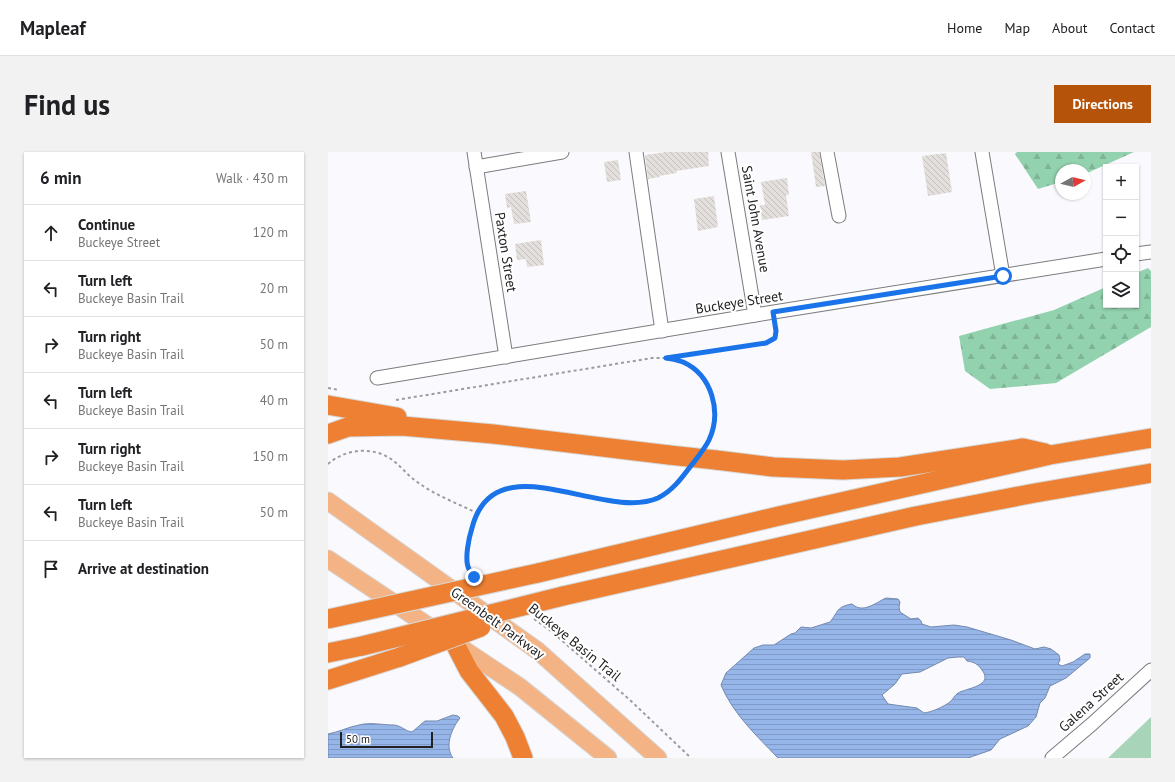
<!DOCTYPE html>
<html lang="en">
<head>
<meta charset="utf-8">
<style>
  :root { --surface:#fff; --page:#f2f2f2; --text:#202124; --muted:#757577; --line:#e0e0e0; --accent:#b45309 }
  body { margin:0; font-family:"PT Sans",sans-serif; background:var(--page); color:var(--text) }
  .controls { position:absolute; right:12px; top:12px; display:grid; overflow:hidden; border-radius:0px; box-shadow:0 1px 3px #0004 }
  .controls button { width:36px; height:36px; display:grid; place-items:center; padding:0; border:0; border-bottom:1px solid var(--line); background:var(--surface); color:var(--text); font:20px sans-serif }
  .compass { position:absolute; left:727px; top:12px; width:36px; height:36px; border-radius:50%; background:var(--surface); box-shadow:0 1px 3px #0004; rotate:82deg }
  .scale { position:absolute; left:12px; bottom:10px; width:93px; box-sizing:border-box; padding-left:4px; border:2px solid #222223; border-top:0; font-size:11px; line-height:14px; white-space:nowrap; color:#222223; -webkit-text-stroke:3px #fff; paint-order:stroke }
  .stop { position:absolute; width:12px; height:12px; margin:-9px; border:3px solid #1a73e8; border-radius:50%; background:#fff }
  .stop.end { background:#1a73e8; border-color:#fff; box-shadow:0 1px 4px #0008 }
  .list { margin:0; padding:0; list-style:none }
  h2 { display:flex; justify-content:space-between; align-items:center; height:52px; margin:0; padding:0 16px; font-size:17px }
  h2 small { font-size:13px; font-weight:400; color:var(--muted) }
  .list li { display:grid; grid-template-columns:26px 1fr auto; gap:12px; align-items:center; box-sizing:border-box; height:56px; padding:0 16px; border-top:1px solid var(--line) }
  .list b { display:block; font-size:15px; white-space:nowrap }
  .list p { margin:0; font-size:13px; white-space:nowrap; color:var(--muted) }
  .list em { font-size:13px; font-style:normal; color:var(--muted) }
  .icon { flex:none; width:22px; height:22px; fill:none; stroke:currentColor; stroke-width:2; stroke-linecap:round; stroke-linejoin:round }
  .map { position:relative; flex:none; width:823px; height:606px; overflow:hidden; border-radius:0px }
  header { display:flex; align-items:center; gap:24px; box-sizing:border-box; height:56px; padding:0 20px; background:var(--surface); border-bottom:1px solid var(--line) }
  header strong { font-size:19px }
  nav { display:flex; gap:22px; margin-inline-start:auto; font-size:14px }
  .intro { display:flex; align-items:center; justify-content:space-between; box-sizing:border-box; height:96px; padding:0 24px }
  h1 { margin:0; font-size:28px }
  .button { padding:10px 18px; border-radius:0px; background:var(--accent); color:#fff; font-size:14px; font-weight:700 }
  main { display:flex; gap:24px; padding:0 24px }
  aside { flex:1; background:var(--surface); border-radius:0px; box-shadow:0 1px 3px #0004 }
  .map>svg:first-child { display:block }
  .grass { fill:#a8d5ba }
  .forest { fill:url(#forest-firs) }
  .water { fill:url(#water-rules); stroke:#7389ae; fill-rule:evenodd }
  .building { fill:url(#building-back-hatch) }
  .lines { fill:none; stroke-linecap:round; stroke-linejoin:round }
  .minor-casing { stroke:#7c7b7e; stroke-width:15 }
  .major-casing { stroke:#d7d7d7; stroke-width:19 }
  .highway-casing { stroke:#d7d7d7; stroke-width:21 }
  .path { stroke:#9c9b9e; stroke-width:2; stroke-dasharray:3 3; stroke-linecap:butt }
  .minor { stroke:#fff; stroke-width:13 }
  .major { stroke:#f4b384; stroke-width:17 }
  .highway { stroke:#ed8032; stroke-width:19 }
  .highway-bridge-casing { stroke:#d7d7d7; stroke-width:21; stroke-linecap:butt }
  .highway-bridge { stroke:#ed8032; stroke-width:19 }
  .route { stroke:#1a73e8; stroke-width:5 }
  .labels { text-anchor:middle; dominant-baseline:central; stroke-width:4; stroke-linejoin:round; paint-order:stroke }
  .street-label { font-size:14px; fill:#222223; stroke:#fff }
</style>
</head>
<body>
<header>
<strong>Mapleaf</strong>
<nav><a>Home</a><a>Map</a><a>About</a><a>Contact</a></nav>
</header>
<div class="intro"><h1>Find us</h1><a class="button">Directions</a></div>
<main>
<aside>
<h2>6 min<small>Walk · 430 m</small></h2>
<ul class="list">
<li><svg class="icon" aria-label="ahead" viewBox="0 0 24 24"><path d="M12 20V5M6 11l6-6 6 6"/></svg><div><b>Continue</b><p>Buckeye Street</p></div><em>120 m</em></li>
<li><svg class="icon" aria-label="left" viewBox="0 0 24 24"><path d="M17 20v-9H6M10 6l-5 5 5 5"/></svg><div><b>Turn left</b><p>Buckeye Basin Trail</p></div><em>20 m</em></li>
<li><svg class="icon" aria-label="right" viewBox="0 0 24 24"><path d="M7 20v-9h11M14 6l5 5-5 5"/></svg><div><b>Turn right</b><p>Buckeye Basin Trail</p></div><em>50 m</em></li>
<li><svg class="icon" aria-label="left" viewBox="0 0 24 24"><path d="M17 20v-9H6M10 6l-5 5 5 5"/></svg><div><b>Turn left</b><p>Buckeye Basin Trail</p></div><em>40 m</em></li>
<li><svg class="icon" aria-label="right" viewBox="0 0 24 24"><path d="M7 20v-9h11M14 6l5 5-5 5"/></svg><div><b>Turn right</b><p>Buckeye Basin Trail</p></div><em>150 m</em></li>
<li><svg class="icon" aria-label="left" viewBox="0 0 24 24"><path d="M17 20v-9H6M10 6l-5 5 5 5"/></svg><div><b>Turn left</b><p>Buckeye Basin Trail</p></div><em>50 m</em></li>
<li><svg class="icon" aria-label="arrive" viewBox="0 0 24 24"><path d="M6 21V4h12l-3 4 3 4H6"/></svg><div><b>Arrive at destination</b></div></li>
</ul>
</aside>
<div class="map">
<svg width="823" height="606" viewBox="0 0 823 606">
  <defs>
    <pattern id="forest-firs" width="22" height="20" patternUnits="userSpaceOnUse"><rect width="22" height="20" fill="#93d2ae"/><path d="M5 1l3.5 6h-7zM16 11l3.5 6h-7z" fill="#7eb495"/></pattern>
    <pattern id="water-rules" width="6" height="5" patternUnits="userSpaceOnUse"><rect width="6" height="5" fill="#96b5e9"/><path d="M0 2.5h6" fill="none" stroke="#819bc8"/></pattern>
    <pattern id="building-back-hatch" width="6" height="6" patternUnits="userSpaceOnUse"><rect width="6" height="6" fill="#e3dfdc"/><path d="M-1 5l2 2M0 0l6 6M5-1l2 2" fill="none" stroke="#c2bfbc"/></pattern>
  </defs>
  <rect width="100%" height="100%" fill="#faf9fd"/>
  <polygon class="grass" points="823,565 823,606 780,606"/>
  <g class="forest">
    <polygon points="689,0 806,0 757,22 757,18 733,18 733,30 710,37 687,2"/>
    <polygon points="820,116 823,119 823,175 728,231 662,237 637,219 631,184 726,158 778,135 778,153 808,153 808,121"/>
  </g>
  <g class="water">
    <path d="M558 446 570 447 572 450 571 455 572 460 583 467 590 466 593 469 594 472 603 475 626 473 639 475 683 488 707 497 716 495 723 497 731 503 732 508 730 512 734 514 745 510 757 502H762V506L738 526 722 534 717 546 712 551 708 565 700 574 672 587 663 598 640 606H450C429 584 405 562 393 533L398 521 426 496 435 493H446L463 482 467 481 473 475 483 476 502 470C511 459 508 455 524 452 535 462 547 451 558 446ZM630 505H636L639 509C646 510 650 512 654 518 666 534 639 536 630 541 627 543 625 547 622 550 615 555 604 560 596 561L589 556 560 552 554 543 567 532 574 522 592 520 620 506Z"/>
    <path d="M125 563 130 564 132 566C124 576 116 594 125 606H0V582C11 580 20 575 31 573 42 570 55 573 66 573 74 574 77 579 84 580L97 569H109Z"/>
  </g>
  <g class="building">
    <polygon points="338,0 380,0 381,14 348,19 349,21 331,24 332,25 320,27 317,3"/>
    <polygon points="483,0 491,0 497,34 488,35"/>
    <polygon points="618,1 624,40 600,44 594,4"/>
    <polygon points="290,8 293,28 279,30 276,10"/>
    <polygon points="459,26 461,43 458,43 461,64 434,68 432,53 437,53 433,30"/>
    <polygon points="198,39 203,70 186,72 183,55 179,56 177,42"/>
    <polygon points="386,44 390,75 370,79 366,47"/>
    <polygon points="213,88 216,113 199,115 198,107 189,108 187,92"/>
  </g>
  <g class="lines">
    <defs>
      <g id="minor">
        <polyline points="146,0 178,205"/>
        <polyline points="308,0 334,179"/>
        <polyline points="400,0 427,163"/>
        <polyline points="499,0 511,64"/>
        <polyline points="654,0 675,124"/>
        <polyline points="148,15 234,0"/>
        <polyline points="808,102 823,100"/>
        <polyline points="49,226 427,163 778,107"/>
        <polyline points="724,606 764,572 823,518"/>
      </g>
      <g id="major">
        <polyline points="0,349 210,499 330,606"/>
        <polyline points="0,407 192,535 280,606"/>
      </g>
      <g id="highway">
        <polyline points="0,253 69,265"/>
        <polyline points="0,282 20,275 74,274 165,282 341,303"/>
        <polyline points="388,308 445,315 515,318 572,315 695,296 717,301"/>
        <polyline points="210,421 451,364 722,303 823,286"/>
        <polyline points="235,444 588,364 707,341 823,321"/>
        <polyline points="126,490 141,519 176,564 187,585 195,606"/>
        <polyline points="0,501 34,494"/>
        <polyline points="0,528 72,505"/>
      </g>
    </defs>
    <use href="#minor" class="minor-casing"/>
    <use href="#major" class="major-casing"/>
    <use href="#highway" class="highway-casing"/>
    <g class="path">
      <polyline points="0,236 11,238"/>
      <polyline points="68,248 324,206 338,206"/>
      <path d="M379 291C392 268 389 234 367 217 358 211 348 209 338 206L438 191 447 186 448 179 447 171"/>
      <path d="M0 312C17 297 44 294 63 307 72 313 79 323 88 329 106 343 129 351 149 361"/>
      <path d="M143 421C136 411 140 391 143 379 147 364 152 350 166 341 191 325 249 342 277 347 289 349 302 353 313 350 333 347 346 336 358 321"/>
      <polyline points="206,467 223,479 303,549 363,606"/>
    </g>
    <use href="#minor" class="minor"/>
    <use href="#major" class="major"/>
    <use href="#highway" class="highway"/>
    <defs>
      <g id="highway-bridge">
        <polyline points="341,303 388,308"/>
        <polyline points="0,467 210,421"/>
        <polyline points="34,494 235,444"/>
        <polyline points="72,505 153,475"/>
      </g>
    </defs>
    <use href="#highway-bridge" class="highway-bridge-casing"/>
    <use href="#highway-bridge" class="highway-bridge"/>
  </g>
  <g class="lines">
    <path class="route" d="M146 425C144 423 142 420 141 417 136 408 141 385 144 376 166 289 275 370 330 346 344 339 353 327 362 315 369 306 376 298 381 288 394 260 384 223 355 210 350 208 343 207 338 206L438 191 447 186 448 179 445 160 675 124"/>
  </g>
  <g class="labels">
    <g class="street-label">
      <text transform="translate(428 67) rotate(80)">Saint John Avenue</text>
      <text transform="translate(178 100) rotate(81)">Paxton Street</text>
      <text transform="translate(411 150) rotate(-9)">Buckeye Street</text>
      <text transform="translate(170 471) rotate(36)">Greenbelt Parkway</text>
      <text transform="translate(247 490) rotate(39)">Buckeye Basin Trail</text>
      <text transform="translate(763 550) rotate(-42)">Galena Street</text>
    </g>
  </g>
</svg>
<div class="controls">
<button>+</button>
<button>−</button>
<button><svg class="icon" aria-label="locate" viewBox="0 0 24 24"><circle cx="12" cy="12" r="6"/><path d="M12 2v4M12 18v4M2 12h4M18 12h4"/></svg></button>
<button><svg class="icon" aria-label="layers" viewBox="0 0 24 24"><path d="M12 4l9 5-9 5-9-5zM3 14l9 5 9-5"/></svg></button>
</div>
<svg class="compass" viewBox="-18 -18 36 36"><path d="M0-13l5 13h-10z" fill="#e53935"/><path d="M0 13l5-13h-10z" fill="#757577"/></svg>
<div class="scale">50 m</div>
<div class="stop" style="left:675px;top:124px"></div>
<div class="stop end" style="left:146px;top:425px"></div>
</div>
</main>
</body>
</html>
